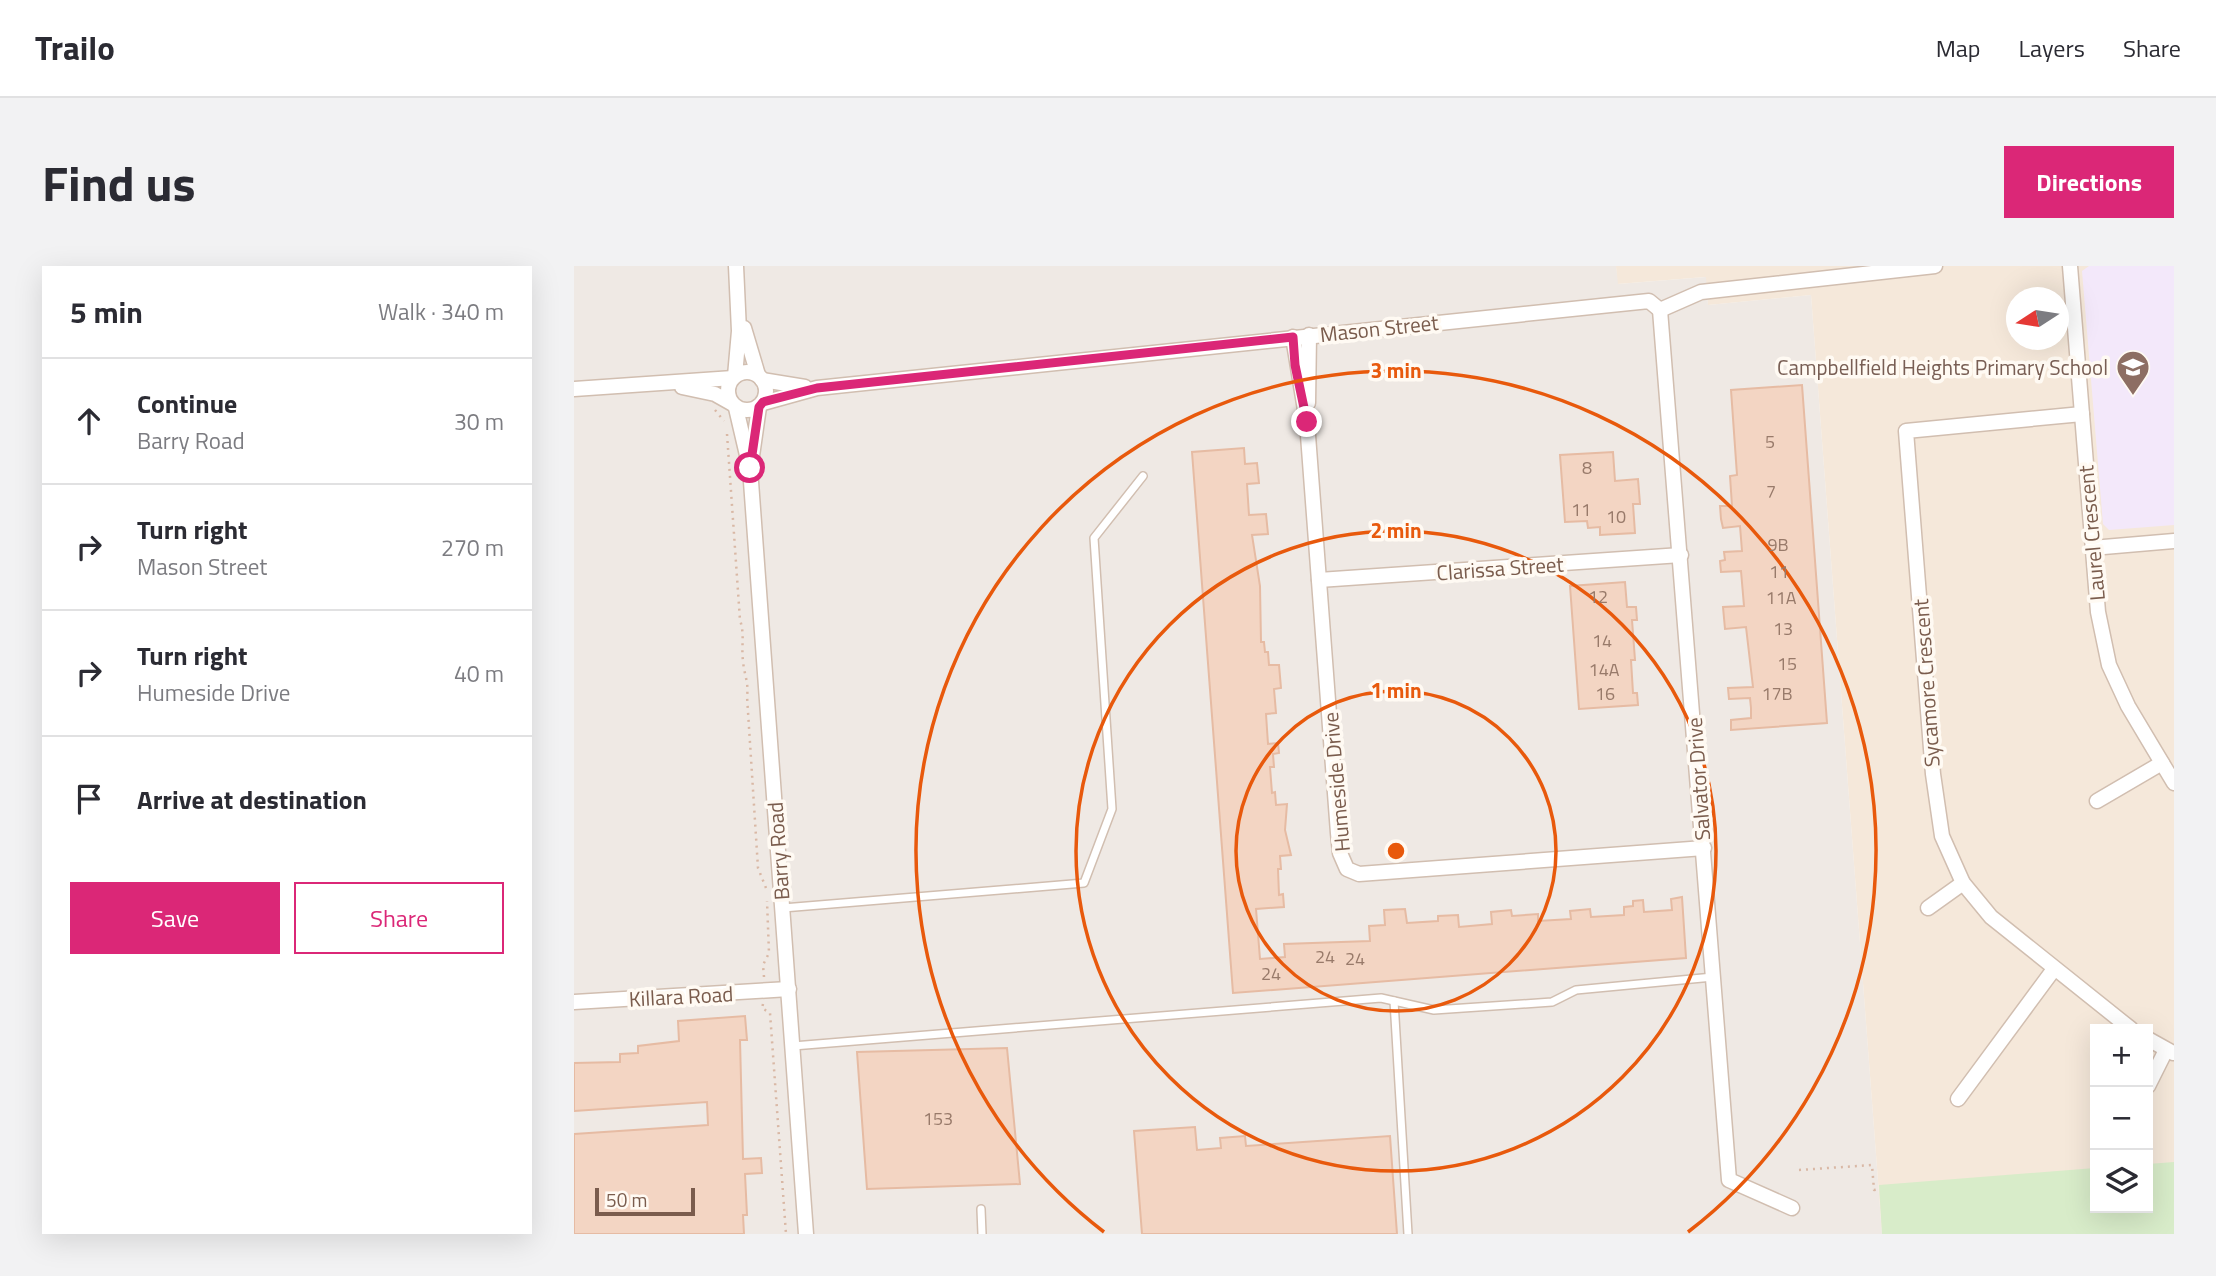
<!DOCTYPE html>
<html lang="en">
<head>
<meta charset="utf-8">
<style>
  :root { --surface:#fff; --page:#f2f2f3; --text:#2b2b33; --muted:#7c7c81; --line:#e1e1e2; --accent:#db2777 }
  body { margin:0; font-family:"Titillium Web",sans-serif; background:var(--page); color:var(--text) }
  .controls { position:absolute; right:21px; bottom:21px; display:grid; overflow:hidden; border-radius:0px; box-shadow:0 7px 28px #0002 }
  .controls button { width:63px; height:63px; display:grid; place-items:center; padding:0; border:0; border-bottom:2px solid var(--line); background:var(--surface); color:var(--text); font:35px sans-serif }
  .compass { position:absolute; left:1432px; top:21px; width:63px; height:63px; border-radius:50%; background:var(--surface); box-shadow:0 7px 28px #0002; rotate:258deg }
  .scale { position:absolute; left:21px; bottom:18px; width:100px; box-sizing:border-box; padding-left:7px; border:4px solid #7a5c4d; border-top:0; font-size:19px; line-height:24px; white-space:nowrap; color:#7a5c4d; -webkit-text-stroke:5px #fffaf3; paint-order:stroke }
  .stop { position:absolute; width:21px; height:21px; margin:-16px; border:5px solid #db2777; border-radius:50%; background:#fff }
  .stop.end { background:#db2777; border-color:#fff; box-shadow:0 2px 7px #0008 }
  .list { margin:0; padding:0; list-style:none }
  h2 { display:flex; justify-content:space-between; align-items:center; height:91px; margin:0; padding:0 28px; font-size:30px }
  h2 small { font-size:23px; font-weight:400; color:var(--muted) }
  .list li { display:grid; grid-template-columns:46px 1fr auto; gap:21px; align-items:center; box-sizing:border-box; height:126px; padding:0 28px; border-top:2px solid var(--line) }
  .list b { display:block; font-size:26px; white-space:nowrap }
  .list p { margin:0; font-size:23px; white-space:nowrap; color:var(--muted) }
  .list em { font-size:23px; font-style:normal; color:var(--muted) }
  .actions { display:flex; gap:14px; padding:21px 28px }
  .actions a { flex:1; padding:16px 0; border:2px solid var(--accent); border-radius:0px; text-align:center; font-size:24px; color:var(--accent) }
  .actions .main { background:var(--accent); color:#fff }
  .icon { flex:none; width:38px; height:38px; fill:none; stroke:currentColor; stroke-width:2; stroke-linecap:round; stroke-linejoin:round }
  .map { position:relative; flex:none; width:1600px; height:968px; overflow:hidden; border-radius:0px }
  header { display:flex; align-items:center; gap:42px; box-sizing:border-box; height:98px; padding:0 35px; background:var(--surface); border-bottom:2px solid var(--line) }
  header strong { font-size:33px }
  nav { display:flex; gap:38px; margin-inline-start:auto; font-size:24px }
  .intro { display:flex; align-items:center; justify-content:space-between; box-sizing:border-box; height:168px; padding:0 42px }
  h1 { margin:0; font-size:49px }
  .button { padding:18px 32px; border-radius:0px; background:var(--accent); color:#fff; font-size:24px; font-weight:700 }
  main { display:flex; gap:42px; padding:0 42px }
  aside { flex:1; background:var(--surface); border-radius:0px; box-shadow:0 7px 28px #0002 }
  .map>svg:first-child { display:block }
  .residential { fill:#f5e8da; fill-rule:evenodd }
  .industrial { fill:#efe9e4 }
  .education { fill:#f3e8fa }
  .green { fill:#d8ecc9 }
  .building { fill:#f3d5c3; stroke:#e6bba3; stroke-width:2 }
  .lines { fill:none; stroke-linecap:round; stroke-linejoin:round }
  .service-casing { stroke:#d1beb0; stroke-width:10 }
  .minor-casing { stroke:#d1beb0; stroke-width:17 }
  .path { stroke:#d9b8a5; stroke-width:2.5; stroke-dasharray:2 5; stroke-linecap:butt }
  .service { stroke:#fff; stroke-width:7 }
  .minor { stroke:#fff; stroke-width:14 }
  .route { stroke:#db2777; stroke-width:9 }
  .ring { fill:none; stroke:#e8590c; stroke-width:3.5 }
  .labels { text-anchor:middle; dominant-baseline:central; stroke-width:7; stroke-linejoin:round; paint-order:stroke }
  .number-label { font-size:18px; fill:#987a6a }
  .street-label { font-size:21px; fill:#7a5c4d; stroke:#fffaf3 }
  .education-label { font-size:21px; fill:#785e54; stroke:#fffaf3; text-anchor:end }
  .centre { fill:#e8590c; stroke:#fffaf3; stroke-width:3.5 }
  .ring-label { font-size:21px; text-anchor:middle; font-weight:bold; fill:#e8590c; stroke:#fffaf3; stroke-width:7; stroke-linejoin:round; paint-order:stroke }
</style>
</head>
<body>
<header>
<strong>Trailo</strong>
<nav><a>Map</a><a>Layers</a><a>Share</a></nav>
</header>
<div class="intro"><h1>Find us</h1><a class="button">Directions</a></div>
<main>
<aside>
<h2>5 min<small>Walk · 340 m</small></h2>
<ul class="list">
<li><svg class="icon" aria-label="ahead" viewBox="0 0 24 24"><path d="M12 20V5M6 11l6-6 6 6"/></svg><div><b>Continue</b><p>Barry Road</p></div><em>30 m</em></li>
<li><svg class="icon" aria-label="right" viewBox="0 0 24 24"><path d="M7 20v-9h11M14 6l5 5-5 5"/></svg><div><b>Turn right</b><p>Mason Street</p></div><em>270 m</em></li>
<li><svg class="icon" aria-label="right" viewBox="0 0 24 24"><path d="M7 20v-9h11M14 6l5 5-5 5"/></svg><div><b>Turn right</b><p>Humeside Drive</p></div><em>40 m</em></li>
<li><svg class="icon" aria-label="arrive" viewBox="0 0 24 24"><path d="M6 21V4h12l-3 4 3 4H6"/></svg><div><b>Arrive at destination</b></div></li>
</ul>
<div class="actions"><a class="main">Save</a><a>Share</a></div>
</aside>
<div class="map">
<svg width="1600" height="968" viewBox="0 0 1600 968">
  <rect width="100%" height="100%" fill="#fdf6ec"/>
  <path class="residential" d="M1042 0H1600V968H1308L1237 29 1134 39 1131 11 1043 18ZM1442 32H1484V74H1442ZM1521 763H1574V942H1521Z"/>
  <polygon class="industrial" points="0,0 1042,0 1044,18 1132,11 1134,39 1237,29 1308,968 0,968"/>
  <polygon class="education" points="1515,0 1600,0 1600,259 1535,264 1529,258 1508,5"/>
  <polygon class="green" points="1600,896 1600,968 1308,968 1305,919 1521,902 1521,942 1574,942 1574,898"/>
  <g class="building">
    <polygon points="1228,119 1253,457 1157,464 1157,454 1177,452 1177,442 1176,432 1155,433 1154,422 1179,421 1172,361 1151,363 1149,341 1170,340 1167,305 1147,306 1146,295 1151,294 1150,286 1168,285 1166,260 1149,262 1147,253 1146,240 1158,240 1156,210 1163,209 1157,124"/>
    <polygon points="670,182 671,198 683,197 685,217 673,218 675,249 692,248 694,268 678,269 686,320 687,376 690,376 691,386 694,386 695,399 705,399 707,422 700,423 702,447 692,448 694,478 704,477 705,487 699,488 700,501 696,501 698,527 701,526 702,539 713,538 711,564 717,589 706,590 707,603 704,603 705,629 709,628 710,641 682,643 686,693 711,691 710,678 796,675 795,660 811,659 810,644 831,643 833,657 864,655 864,650 884,649 885,661 918,658 917,646 937,644 938,650 964,648 964,655 997,653 996,645 1016,643 1017,651 1050,649 1050,641 1059,640 1059,635 1069,634 1070,646 1098,644 1097,633 1108,631 1112,692 659,727 618,186"/>
    <polygon points="1039,186 1041,215 1064,213 1066,238 1059,238 1061,267 1026,269 1026,261 1014,262 1013,255 991,256 986,189"/>
    <polygon points="1051,316 1053,341 1062,341 1063,354 1058,354 1061,394 1057,394 1059,427 1063,427 1064,439 1005,443 996,320"/>
    <polygon points="171,750 173,774 166,774 169,893 187,892 188,907 171,908 173,949 169,949 170,968 0,968 0,868 134,859 133,836 0,845 0,797 46,796 46,788 64,787 64,780 105,775 104,755"/>
    <polygon points="433,782 446,918 293,923 283,786"/>
    <polygon points="621,861 623,884 647,882 646,872 671,870 672,880 816,870 823,968 568,968 560,865"/>
  </g>
  <g class="lines">
    <defs>
      <g id="service">
        <polyline points="209,642 510,617 538,543 520,272 569,210"/>
        <polyline points="820,735 834,968"/>
        <polyline points="219,780 807,732 860,744 978,736 1002,724 1139,711"/>
        <polyline points="407,943 408,968"/>
      </g>
      <g id="minor">
        <polyline points="1496,0 1524,346 1535,399 1554,440 1600,517"/>
        <polyline points="1086,44 1155,914 1218,942"/>
        <polyline points="1086,44 1127,26 1361,0"/>
        <polyline points="170,62 184,109"/>
        <polyline points="719,71 733,156 764,567 766,587 773,603 785,608 1130,582"/>
        <circle cx="173" cy="125" r="19"/>
        <polyline points="161,110 165,65 162,0"/>
        <polyline points="188,114 231,121"/>
        <polyline points="108,121 141,128 157,137"/>
        <polyline points="0,123 159,112"/>
        <polyline points="189,137 243,122 1075,35 1086,44"/>
        <polyline points="734,137 735,69"/>
        <polyline points="162,142 176,202 232,968"/>
        <polyline points="1508,148 1332,165 1359,508 1368,570 1389,617 1417,651 1557,763"/>
        <polyline points="178,190 185,141"/>
        <polyline points="1518,282 1600,275"/>
        <polyline points="745,314 1107,289"/>
        <polyline points="1523,535 1588,497"/>
        <polyline points="1354,642 1389,617"/>
        <polyline points="0,736 215,723"/>
        <polyline points="1574,773 1599,787"/>
        <polyline points="1574,820 1592,784"/>
        <polyline points="1384,833 1480,703"/>
      </g>
    </defs>
    <use href="#service" class="service-casing"/>
    <use href="#minor" class="minor-casing"/>
    <g class="path">
      <polyline points="141,144 150,155"/>
      <path d="M153 168 166 354C171 369 167 380 169 395 170 408 175 417 173 430L184 602 192 622"/>
      <polyline points="190,711 189,699 195,687 193,635"/>
      <polyline points="189,738 188,742 196,747 212,968"/>
      <polyline points="1225,904 1298,899 1300,924 1305,923"/>
    </g>
    <use href="#service" class="service"/>
    <use href="#minor" class="minor"/>
  </g>
  <g class="lines">
    <polyline class="route" points="176,202 185,141 189,136 243,122 719,71 721,99 733,156"/>
  </g>
  <g class="ring">
    <circle cx="822" cy="585" r="160"/>
    <circle cx="822" cy="585" r="320"/>
    <path d="M530 966A480 480 0 1 1 1114 966"/>
  </g>
  <defs>
    <symbol id="school-pin" viewBox="-11 -11 22 30"><path d="M0 17L-7.5 6A9.5 9.5 0 1 1 7.5 6Z" fill="#8d6e63" stroke="#fffaf3"/><path d="M0-5L7-2L0 1L-7-2ZM-4 1L0 2.5L4 1V4Q0 6-4 4Z" fill="#fff"/></symbol>
  </defs>
  <g fill-rule="evenodd">
    <use href="#school-pin" x="1540" y="82" width="38" height="52"/>
  </g>
  <g class="labels">
    <g class="number-label">
      <text x="1196" y="175">5</text>
      <text x="1013" y="201">8</text>
      <text x="1197" y="225">7</text>
      <text x="1007" y="243">11</text>
      <text x="1042" y="250">10</text>
      <text x="1204" y="278">9B</text>
      <text x="1205" y="305">11</text>
      <text x="1024" y="330">12</text>
      <text x="1207" y="331">11A</text>
      <text x="1209" y="362">13</text>
      <text x="1028" y="374">14</text>
      <text x="1213" y="397">15</text>
      <text x="1030" y="403">14A</text>
      <text x="1031" y="427">16</text>
      <text x="1203" y="427">17B</text>
      <text x="751" y="690">24</text>
      <text x="781" y="692">24</text>
      <text x="697" y="707">24</text>
      <text x="364" y="852">153</text>
    </g>
    <g class="street-label">
      <text transform="translate(805 62) rotate(-6)">Mason Street</text>
      <text transform="translate(1517 267) rotate(-95)">Laurel Crescent</text>
      <text transform="translate(926 302) rotate(-4)">Clarissa Street</text>
      <text transform="translate(1352 417) rotate(-94)">Sycamore Crescent</text>
      <text transform="translate(1124 513) rotate(-94)">Salvator Drive</text>
      <text transform="translate(762 516) rotate(-95)">Humeside Drive</text>
      <text transform="translate(204 585) rotate(-94)">Barry Road</text>
      <text transform="translate(107 730) rotate(-3)">Killara Road</text>
    </g>
    <g class="education-label">
      <text x="1534" y="101">Campbellfield Heights Primary School</text>
    </g>
  </g>
  <circle cx="822" cy="585" r="10" class="centre"/>
  <g class="ring-label">
    <text x="822" y="112">3 min</text>
    <text x="822" y="272">2 min</text>
    <text x="822" y="432">1 min</text>
  </g>
</svg>
<div class="controls">
<button>+</button>
<button>−</button>
<button><svg class="icon" aria-label="layers" viewBox="0 0 24 24"><path d="M12 4l9 5-9 5-9-5zM3 14l9 5 9-5"/></svg></button>
</div>
<svg class="compass" viewBox="-18 -18 36 36"><path d="M0-13l5 13h-10z" fill="#e53935"/><path d="M0 13l5-13h-10z" fill="#7c7c81"/></svg>
<div class="scale">50 m</div>
<div class="stop" style="left:176px;top:202px"></div>
<div class="stop end" style="left:733px;top:156px"></div>
</div>
</main>
</body>
</html>
